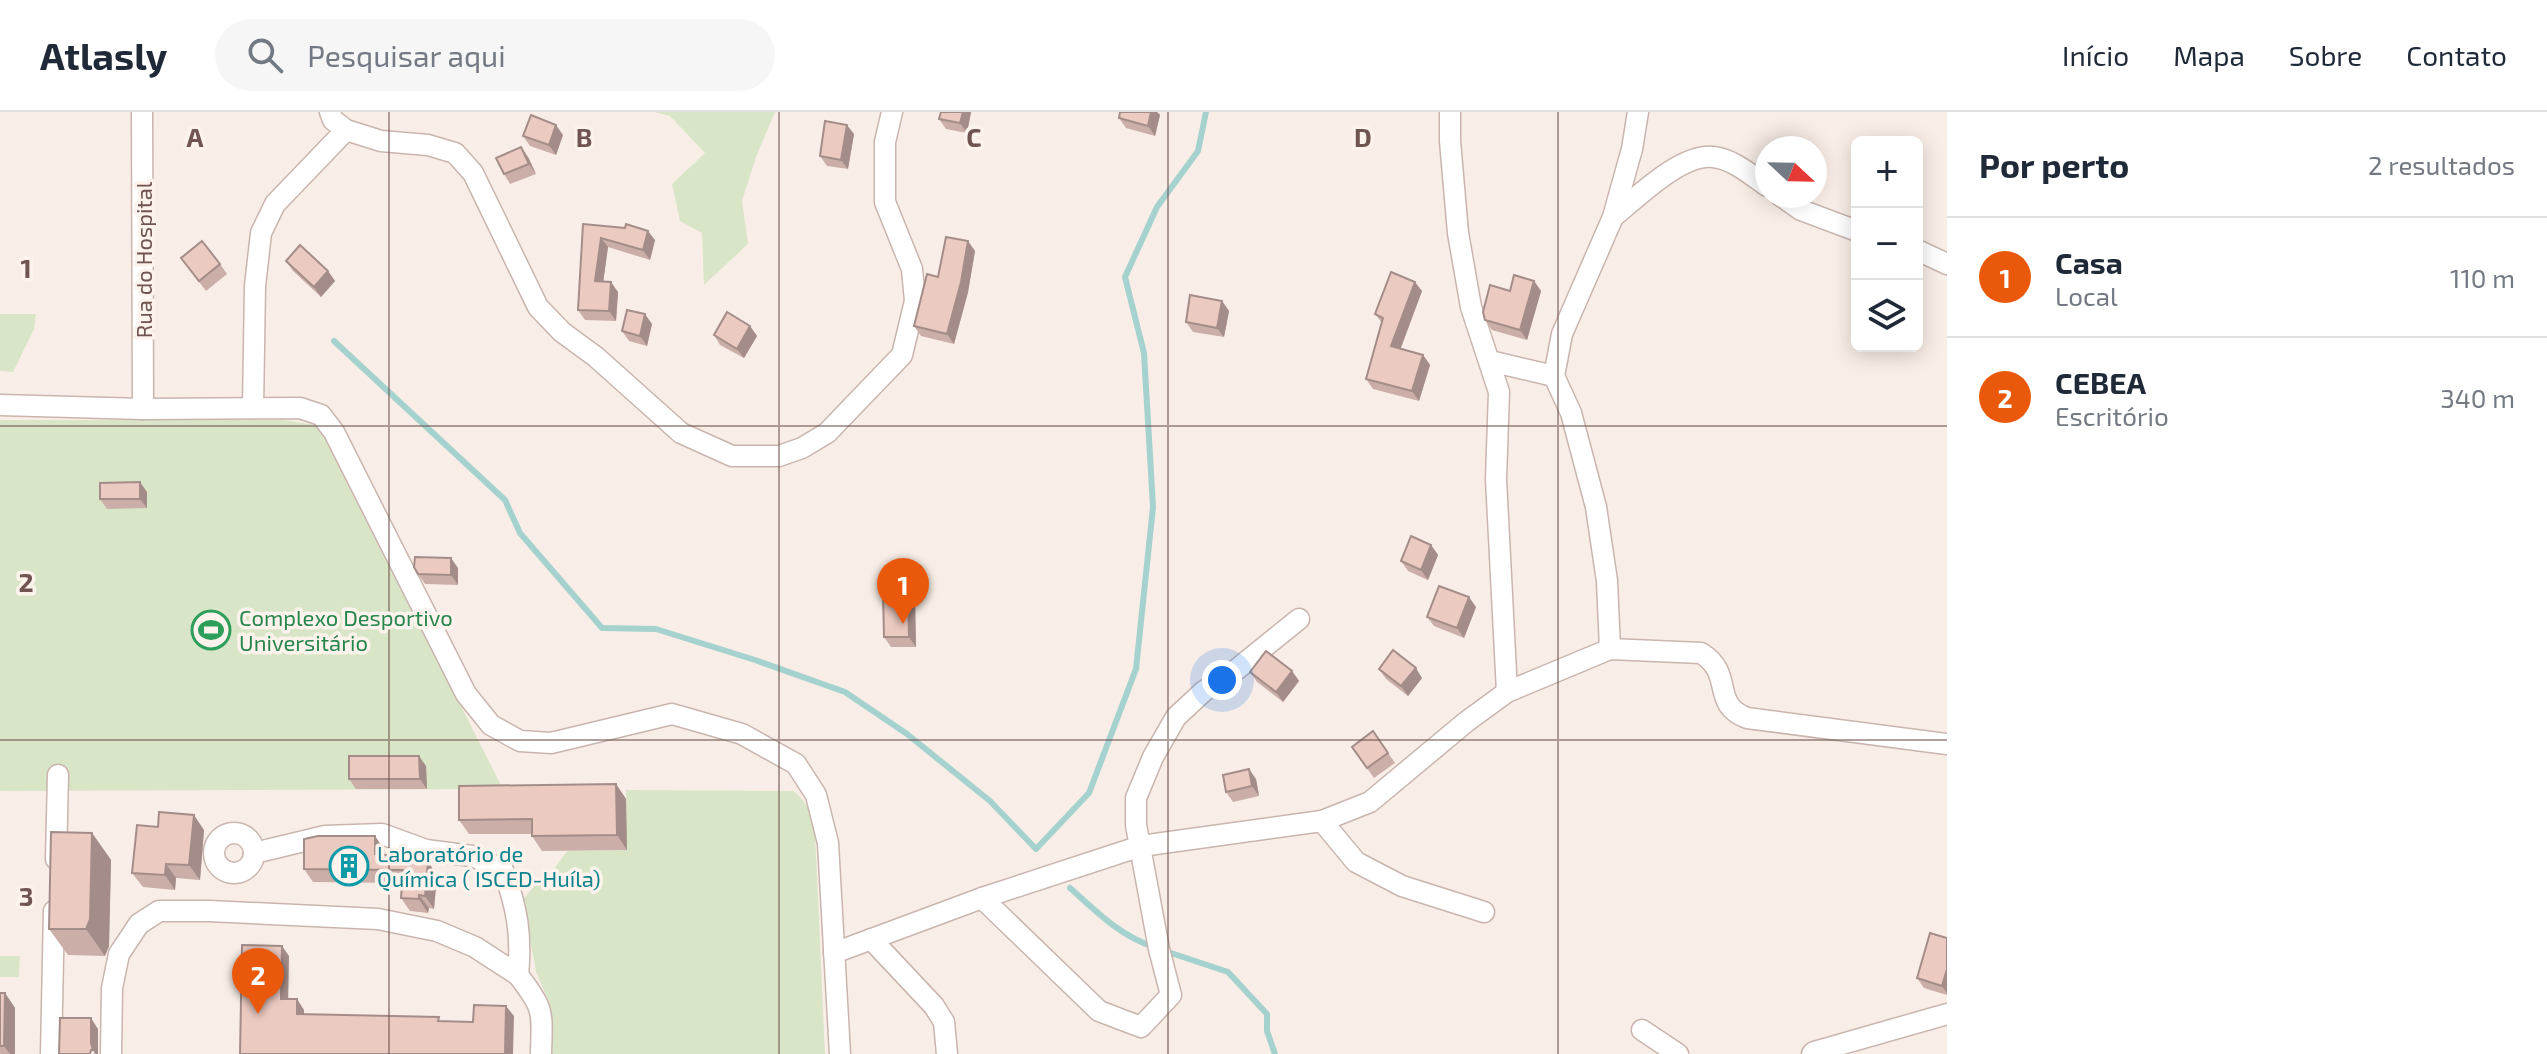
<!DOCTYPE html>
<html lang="pt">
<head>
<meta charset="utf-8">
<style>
  :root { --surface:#fff; --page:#f6f6f7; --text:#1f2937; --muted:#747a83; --line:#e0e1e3; --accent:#ea580c }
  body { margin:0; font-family:"Exo 2",sans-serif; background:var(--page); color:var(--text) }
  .controls { position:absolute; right:24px; top:24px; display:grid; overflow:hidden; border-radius:12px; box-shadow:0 4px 20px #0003 }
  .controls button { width:72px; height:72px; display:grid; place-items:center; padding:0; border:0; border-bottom:2px solid var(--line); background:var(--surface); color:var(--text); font:40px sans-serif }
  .compass { position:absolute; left:1755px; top:24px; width:72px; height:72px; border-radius:50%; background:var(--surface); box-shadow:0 4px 20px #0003; rotate:112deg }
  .you { position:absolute; left:1222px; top:568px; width:28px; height:28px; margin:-20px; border:6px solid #fff; border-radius:50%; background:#1a73e8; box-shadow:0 0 0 12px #1a73e833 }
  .badge { display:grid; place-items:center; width:52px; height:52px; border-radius:50%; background:var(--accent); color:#fff; font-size:26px; font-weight:700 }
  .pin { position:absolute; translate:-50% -66px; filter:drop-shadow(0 2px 4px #0008) }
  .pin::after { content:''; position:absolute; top:42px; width:28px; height:24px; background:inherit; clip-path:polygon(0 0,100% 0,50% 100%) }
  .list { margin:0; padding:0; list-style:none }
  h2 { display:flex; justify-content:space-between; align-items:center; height:104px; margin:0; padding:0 32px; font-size:34px }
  h2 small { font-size:26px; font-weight:400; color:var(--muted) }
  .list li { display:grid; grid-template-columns:52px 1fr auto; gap:24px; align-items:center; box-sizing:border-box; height:120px; padding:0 32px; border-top:2px solid var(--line) }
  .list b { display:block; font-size:30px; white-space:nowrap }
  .list p { margin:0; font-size:26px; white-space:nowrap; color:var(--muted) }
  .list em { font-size:26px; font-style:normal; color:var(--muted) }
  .icon { flex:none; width:44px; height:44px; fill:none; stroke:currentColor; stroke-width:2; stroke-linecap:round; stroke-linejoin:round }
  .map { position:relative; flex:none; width:1947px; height:942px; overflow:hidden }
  header { display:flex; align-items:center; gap:48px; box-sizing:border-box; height:112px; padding:0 40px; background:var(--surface); border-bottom:2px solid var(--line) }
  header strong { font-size:38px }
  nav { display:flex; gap:44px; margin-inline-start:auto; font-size:28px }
  .search { width:560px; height:72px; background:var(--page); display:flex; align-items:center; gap:20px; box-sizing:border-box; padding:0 28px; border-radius:44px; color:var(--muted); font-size:30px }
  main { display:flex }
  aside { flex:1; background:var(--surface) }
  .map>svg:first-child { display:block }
  .green { fill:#d9e5c7 }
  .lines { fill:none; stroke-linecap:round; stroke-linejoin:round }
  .stream { stroke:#a5d1ce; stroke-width:6 }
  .minor-casing { stroke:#c9b5ae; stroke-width:23 }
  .minor { stroke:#fff; stroke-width:20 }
  .wall { fill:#caaea7 }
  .shaded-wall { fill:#a48d88 }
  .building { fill:#ebcac2; stroke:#a48d88; stroke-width:2 }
  .grid { fill:none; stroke:#6f544f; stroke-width:2; stroke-opacity:0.55 }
  .labels { text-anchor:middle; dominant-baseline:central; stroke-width:7; stroke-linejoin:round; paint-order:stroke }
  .street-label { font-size:22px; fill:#6f544f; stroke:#fdf3ed }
  .leisure-label { font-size:22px; fill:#27864d; stroke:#fdf3ed; text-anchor:start }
  .culture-label { font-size:22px; fill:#0d838f; stroke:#fdf3ed; text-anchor:start }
  .grid-label { font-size:26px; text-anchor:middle; font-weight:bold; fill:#6f544f; stroke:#fdf3ed; stroke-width:7; stroke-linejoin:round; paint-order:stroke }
</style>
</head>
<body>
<header>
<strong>Atlasly</strong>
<div class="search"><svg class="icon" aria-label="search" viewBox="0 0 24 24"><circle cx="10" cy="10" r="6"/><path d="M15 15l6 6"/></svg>Pesquisar aqui</div>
<nav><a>Início</a><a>Mapa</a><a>Sobre</a><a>Contato</a></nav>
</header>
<main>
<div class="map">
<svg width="1947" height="942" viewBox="0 0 1947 942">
  <rect width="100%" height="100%" fill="#f9eee7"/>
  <g class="green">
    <polygon points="654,0 775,0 756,45 742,89 748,132 704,173 702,121 680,109 672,72 705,41 670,4"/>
    <polygon points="0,202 36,202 34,217 13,260 0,259"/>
    <polygon points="0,308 284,308 315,313 323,322 503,677 0,679"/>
    <path d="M626 678 793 679C808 690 811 702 815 720L825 942H552L549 890 536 860 523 788 534 774 551 761 567 739 627 738Z"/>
    <polygon points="0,844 20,844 19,865 0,865"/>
  </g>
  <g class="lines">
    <g class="stream">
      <polyline points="334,229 505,388 520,421 602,516 656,517 755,548 845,580 907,622 990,689 1036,737 1089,681 1136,557 1153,395 1144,241 1125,165 1157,95 1198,39 1206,0"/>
      <path d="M1070 776C1097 800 1120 824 1154 835"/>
      <polyline points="1165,839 1228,860 1267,902 1267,919 1275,942"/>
    </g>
    <defs>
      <g id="minor">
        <polyline points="142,0 143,297"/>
        <polyline points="330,0 333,8 346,18 381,29 428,33 455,41 473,61 538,195 562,220 596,245 681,321 732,344 779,344 802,336 827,321 902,243 915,189 912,157 885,90 885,30 892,0"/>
        <polyline points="1450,0 1450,29 1458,121 1471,195 1499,280 1496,367 1507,580"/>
        <polyline points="1781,84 1801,98 1857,119"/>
        <path d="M1613 105C1638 85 1680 42 1713 45 1733 47 1751 63 1767 74"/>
        <polyline points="1917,138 1947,152"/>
        <polyline points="1490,249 1554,264"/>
        <polyline points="0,293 143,297 300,296 321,303 334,320 466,582 491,613 520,629 551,631 672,602 742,622 796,652 816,683 828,731 840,942"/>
        <polyline points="253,296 255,174 261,121 275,92 346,18"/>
        <polyline points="1610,537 1607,469 1596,395 1571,301 1554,264 1562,222 1613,105 1632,37 1638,0"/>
        <polyline points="1322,709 1356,750 1402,774 1484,800"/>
        <circle cx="234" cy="741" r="20"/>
        <polyline points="56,747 58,663"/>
        <polyline points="982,786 1099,899 1141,915 1171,883 1159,837 1136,713 1136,686 1153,645 1176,605 1204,579 1236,558 1299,507"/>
        <polyline points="871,827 934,894 944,910 947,942"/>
        <path d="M834 841 982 786 1141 734 1322 709 1370 690 1466 610 1507 580 1610 537 1701 541C1735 562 1710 592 1747 606L1947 632"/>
        <path d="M518 863C545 898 542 899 541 942"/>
        <polyline points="1642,918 1678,942"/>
        <polyline points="51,942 54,799"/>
        <path d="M111 942 112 876 119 842 139 812 159 799H209L378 807 437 819 475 835 518 863C522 824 517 794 503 758L472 744 426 738 382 722 325 724 254 741"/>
        <polyline points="1812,942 1814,940 1947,902"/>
      </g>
    </defs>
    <use href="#minor" class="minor-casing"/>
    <use href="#minor" class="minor"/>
  </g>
  <g class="wall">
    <polygon points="971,0 967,21 946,17 939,7"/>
    <polygon points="1120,0 1157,0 1160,3 1155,24 1126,16 1119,6"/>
    <polygon points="854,22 848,57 827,54 820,44"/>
    <polygon points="563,23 556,43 530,34 523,24"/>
    <polygon points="528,45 536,62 510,72 504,62"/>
    <polygon points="583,112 655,128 650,148 608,135 603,170 618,180 616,209 585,208 578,198"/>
    <polygon points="975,139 968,180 954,232 921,224 914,214 938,165"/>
    <polygon points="181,146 220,152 227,162 206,179"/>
    <polygon points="286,149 328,159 335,169 321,185 293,159"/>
    <polygon points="1534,169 1541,179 1527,228 1492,218 1485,208 1510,179"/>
    <polygon points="1422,179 1401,236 1423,243 1430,253 1419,289 1373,277 1366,267 1382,211 1375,202"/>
    <polygon points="1222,189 1229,199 1224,225 1193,220 1186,210"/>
    <polygon points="652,212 647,234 629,229 622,219"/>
    <polygon points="750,214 757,224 744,246 720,233 714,223"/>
    <polygon points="147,380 147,396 107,397 100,387"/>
    <polygon points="1431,433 1438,443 1428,468 1408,459 1401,449"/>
    <polygon points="458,456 458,473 425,472 418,462"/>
    <polygon points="908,478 915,488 916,535 891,535 884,525"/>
    <polygon points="1476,495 1464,526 1434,514 1427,505"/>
    <polygon points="1379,557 1422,566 1408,584 1386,567"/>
    <polygon points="1292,559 1299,569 1283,590 1257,570 1250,560"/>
    <polygon points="1373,619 1395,651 1374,666 1352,635"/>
    <polygon points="426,654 427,677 356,677 349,667"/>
    <polygon points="1256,667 1259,684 1233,690 1226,680"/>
    <polygon points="616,672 626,687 627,738 542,739 532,724 532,722 469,722 459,708"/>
    <polygon points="204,718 200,768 176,766 175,778 143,775 132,761"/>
    <polygon points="92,721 111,748 109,834 105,844 68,843 49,817"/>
    <polygon points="384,737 384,743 425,746 437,763 434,797 429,796 428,801 410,799 401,786 402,771 313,770 304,757"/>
    <polygon points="1947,826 1947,883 1924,876 1917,866"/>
    <polygon points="0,881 5,881 15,896 15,942 0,942"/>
  </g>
  <g class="shaded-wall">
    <polygon points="963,0 971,0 967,21 960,11"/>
    <polygon points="1151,0 1157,0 1160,3 1155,24 1148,14"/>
    <polygon points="556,13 563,23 556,43 549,33"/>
    <polygon points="847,13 854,22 848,57 841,48"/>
    <polygon points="521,35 528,45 536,62 529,52"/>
    <polygon points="648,119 655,128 650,148 643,138"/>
    <polygon points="601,126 608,135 602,179 595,169"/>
    <polygon points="968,129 975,139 968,180 954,232 947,222"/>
    <polygon points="328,159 335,169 321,185 314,175"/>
    <polygon points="1534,169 1541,179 1527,228 1520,218"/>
    <polygon points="611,170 618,180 616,209 609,199"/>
    <polygon points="1415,170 1422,179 1398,243 1391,234"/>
    <polygon points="1222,189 1229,199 1224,225 1217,216"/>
    <polygon points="645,202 652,212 647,234 640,224"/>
    <polygon points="750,214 757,224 744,246 737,237"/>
    <polygon points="1423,243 1430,253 1419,289 1412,279"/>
    <polygon points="140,370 147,380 147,396 140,387"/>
    <polygon points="1431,433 1438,443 1428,468 1421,458"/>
    <polygon points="451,446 458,456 458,473 451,463"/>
    <polygon points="908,478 915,488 916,535 909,525"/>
    <polygon points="1469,485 1476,495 1464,526 1457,516"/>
    <polygon points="1416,556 1422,566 1408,584 1401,574"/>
    <polygon points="1292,559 1299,569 1283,590 1276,580"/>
    <polygon points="419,644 426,654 427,677 420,667"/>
    <polygon points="1249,657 1256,667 1259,684 1252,674"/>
    <polygon points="616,672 626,687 627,738 617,723"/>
    <polygon points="194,703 204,718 200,768 189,753"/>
    <polygon points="92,721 111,748 109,834 105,844 86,817"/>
    <polygon points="375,724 384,737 385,755 375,742"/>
    <polygon points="425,746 437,763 434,797 425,784"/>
    <polygon points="166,752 176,766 175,778 165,763"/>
    <polygon points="419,783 429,796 428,801 419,787"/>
    <polygon points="282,834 289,844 288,898 281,887"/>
    <polygon points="1947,857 1947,881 1942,874"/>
    <polygon points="5,881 15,896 15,942 10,942 4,934"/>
    <polygon points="297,887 304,898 304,913 297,902"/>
    <polygon points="506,894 514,904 513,942 505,942"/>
    <polygon points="91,906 98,917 98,942 95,942 93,938 91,931"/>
  </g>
  <g class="building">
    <polygon points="941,0 963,0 960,11 939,7"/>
    <polygon points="1120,0 1151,0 1148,14 1119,6"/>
    <polygon points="531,3 556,13 549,33 523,24"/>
    <polygon points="825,9 847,13 841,48 820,44"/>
    <polygon points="521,35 529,52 504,62 496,46"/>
    <polygon points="583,112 625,116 626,112 648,119 643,138 601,126 595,169 611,170 609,199 578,198"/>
    <polygon points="946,125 968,129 961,170 947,222 914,214 927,162 938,165"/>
    <polygon points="202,129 220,152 199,169 181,146"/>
    <polygon points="300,133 328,159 314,175 286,149"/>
    <polygon points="1391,160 1415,170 1391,234 1423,243 1412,279 1366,267 1383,206 1375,202"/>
    <polygon points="1514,163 1534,169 1520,218 1485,208 1483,200 1490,173 1510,179"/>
    <polygon points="1190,183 1222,189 1217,216 1186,210"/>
    <polygon points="627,198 645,202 640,224 622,219"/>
    <polygon points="727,200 750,214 737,237 714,223"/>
    <polygon points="140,370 140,387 100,387 100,371"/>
    <polygon points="1411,424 1431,433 1421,458 1401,449"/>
    <polygon points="415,445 451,446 451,463 418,462 414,455"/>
    <polygon points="1439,474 1469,485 1457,516 1427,505"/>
    <polygon points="908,478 909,525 884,525 883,480"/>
    <polygon points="1393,538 1416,556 1401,574 1379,557"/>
    <polygon points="1266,539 1292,559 1276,580 1250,560"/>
    <polygon points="1373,619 1388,641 1367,656 1352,635"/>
    <polygon points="349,644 419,644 420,667 349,667"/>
    <polygon points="1249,657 1252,674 1226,680 1223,663"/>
    <polygon points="616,672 617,723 532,724 532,707 459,708 459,674"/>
    <polygon points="159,700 194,703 189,753 166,752 165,763 132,761 137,713 158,715"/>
    <polygon points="51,720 92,721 90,807 86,817 49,817"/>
    <polygon points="318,724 375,724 375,742 425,746 425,749 428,750 425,784 419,783 419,787 401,786 403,758 304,757 304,727"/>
    <polygon points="1930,821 1947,826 1947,857 1942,874 1917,866"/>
    <polygon points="242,833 282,834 281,887 297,887 297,902 439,905 438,909 473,910 474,893 506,894 505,942 240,942"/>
    <polygon points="0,881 5,881 4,934 0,934"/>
    <polygon points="60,906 91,906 91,931 93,938 91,938 90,942 59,942"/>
  </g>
  <path class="grid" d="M389 0V942M779 0V942M1168 0V942M1558 0V942M0 314H1947M0 628H1947"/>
  <defs>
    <symbol id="stadium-ring" viewBox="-11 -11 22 22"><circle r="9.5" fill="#fdf3ed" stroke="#2e9e5b" stroke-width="1.5"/><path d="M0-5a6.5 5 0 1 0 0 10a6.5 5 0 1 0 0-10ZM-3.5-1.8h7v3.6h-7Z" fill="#2e9e5b"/></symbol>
    <symbol id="building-ring" viewBox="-11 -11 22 22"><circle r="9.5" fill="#fdf3ed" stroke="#0f9aa8" stroke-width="1.5"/><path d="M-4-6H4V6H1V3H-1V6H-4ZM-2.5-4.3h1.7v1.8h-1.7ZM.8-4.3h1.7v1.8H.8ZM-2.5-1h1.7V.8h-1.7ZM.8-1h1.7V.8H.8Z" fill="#0f9aa8"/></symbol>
  </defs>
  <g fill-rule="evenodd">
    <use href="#stadium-ring" x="189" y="496" width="44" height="44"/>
    <use href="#building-ring" x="327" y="732" width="44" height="44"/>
  </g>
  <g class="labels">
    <g class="street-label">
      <text transform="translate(143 148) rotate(-90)">Rua do Hospital</text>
    </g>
    <g class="leisure-label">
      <text x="239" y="505">Complexo Desportivo<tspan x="239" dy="25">Universitário</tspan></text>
    </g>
    <g class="culture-label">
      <text x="377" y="741">Laboratório de<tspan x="377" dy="25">Química ( ISCED-Huíla)</tspan></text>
    </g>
  </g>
  <g class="grid-label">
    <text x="195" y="35">A</text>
    <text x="584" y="35">B</text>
    <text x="974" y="35">C</text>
    <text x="1363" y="35">D</text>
    <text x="26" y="166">1</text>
    <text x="26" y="480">2</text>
    <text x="26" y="794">3</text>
  </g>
</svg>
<div class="controls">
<button>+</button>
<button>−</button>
<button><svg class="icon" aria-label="layers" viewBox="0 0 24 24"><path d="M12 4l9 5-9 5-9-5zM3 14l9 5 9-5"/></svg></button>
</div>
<svg class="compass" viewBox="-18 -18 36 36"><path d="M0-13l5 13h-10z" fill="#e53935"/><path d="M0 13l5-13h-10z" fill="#747a83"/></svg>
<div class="you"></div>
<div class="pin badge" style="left:903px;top:512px">1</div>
<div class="pin badge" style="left:258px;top:902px">2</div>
</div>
<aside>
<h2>Por perto<small>2 resultados</small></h2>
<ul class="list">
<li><span class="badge">1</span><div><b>Casa</b><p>Local</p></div><em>110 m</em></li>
<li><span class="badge">2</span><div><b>CEBEA</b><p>Escritório</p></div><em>340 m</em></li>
</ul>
</aside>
</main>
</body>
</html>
